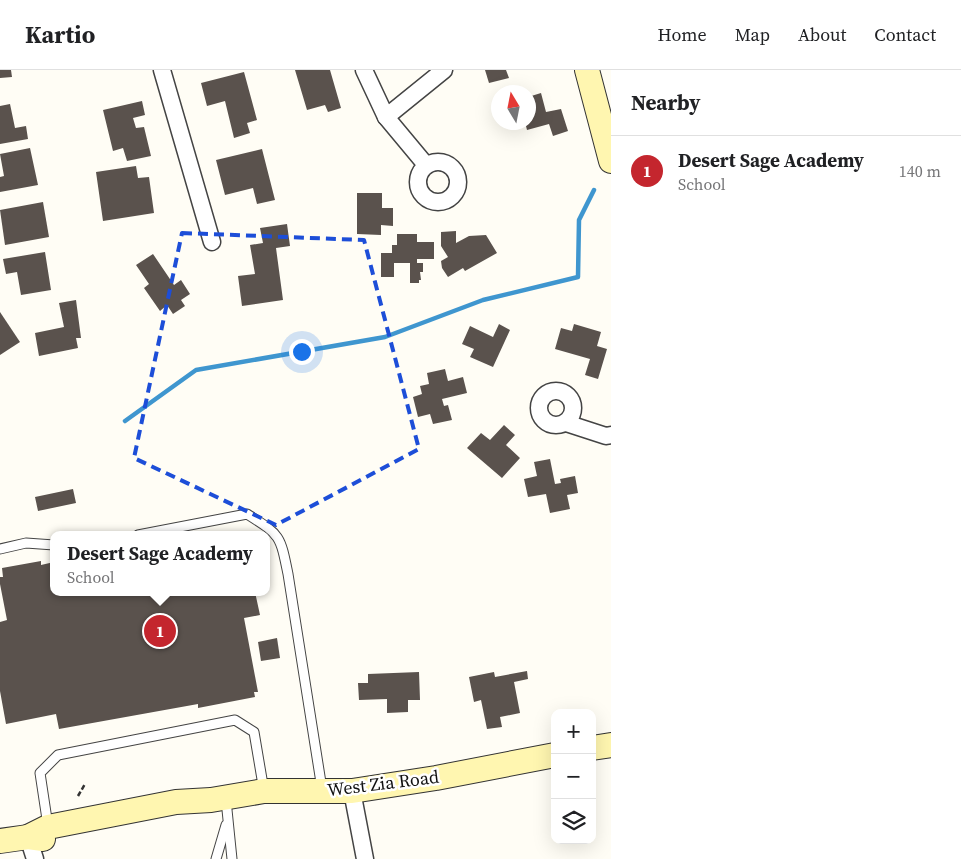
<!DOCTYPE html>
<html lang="en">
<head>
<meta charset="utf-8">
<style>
  :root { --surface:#fff; --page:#f2f2f2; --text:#202124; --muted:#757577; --line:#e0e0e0; --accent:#c4262e }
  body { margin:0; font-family:"Source Serif 4",serif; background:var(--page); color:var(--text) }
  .controls { position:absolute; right:15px; bottom:15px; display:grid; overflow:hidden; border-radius:10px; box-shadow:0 5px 20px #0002 }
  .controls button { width:45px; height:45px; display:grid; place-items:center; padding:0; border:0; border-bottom:1px solid var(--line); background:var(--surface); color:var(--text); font:25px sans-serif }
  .compass { position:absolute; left:491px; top:15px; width:45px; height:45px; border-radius:50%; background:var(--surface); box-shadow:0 5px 20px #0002; rotate:350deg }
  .you { position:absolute; left:301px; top:281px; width:18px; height:18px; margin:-12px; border:4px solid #fff; border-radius:50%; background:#1a73e8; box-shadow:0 0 0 8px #1a73e833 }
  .badge { display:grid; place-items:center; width:32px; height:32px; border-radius:50%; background:var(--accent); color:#fff; font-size:16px; font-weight:700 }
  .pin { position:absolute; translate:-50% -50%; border:2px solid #fff; box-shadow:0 1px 5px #0006 }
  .popup { position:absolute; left:50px; top:461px; width:220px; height:65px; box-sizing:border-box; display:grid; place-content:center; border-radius:10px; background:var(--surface); filter:drop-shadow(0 1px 4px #0005); font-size:16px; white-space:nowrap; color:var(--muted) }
  .popup b { font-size:19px; color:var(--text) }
  .popup::after { content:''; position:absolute; left:50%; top:100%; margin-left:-10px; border:10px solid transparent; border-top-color:var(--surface) }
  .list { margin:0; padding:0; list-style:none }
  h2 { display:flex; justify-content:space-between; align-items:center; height:65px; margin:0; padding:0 20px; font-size:21px }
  h2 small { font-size:16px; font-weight:400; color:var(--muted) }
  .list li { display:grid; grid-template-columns:32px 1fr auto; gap:15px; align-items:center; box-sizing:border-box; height:70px; padding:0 20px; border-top:1px solid var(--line) }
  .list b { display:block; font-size:19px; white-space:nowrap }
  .list p { margin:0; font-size:16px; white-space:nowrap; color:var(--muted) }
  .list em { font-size:16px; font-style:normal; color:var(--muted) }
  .icon { flex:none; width:28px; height:28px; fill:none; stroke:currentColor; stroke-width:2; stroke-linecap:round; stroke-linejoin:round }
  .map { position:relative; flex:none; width:611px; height:789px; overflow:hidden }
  header { display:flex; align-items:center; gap:30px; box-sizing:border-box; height:70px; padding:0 25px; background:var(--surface); border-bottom:1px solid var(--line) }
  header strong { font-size:24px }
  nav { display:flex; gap:28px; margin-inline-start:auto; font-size:18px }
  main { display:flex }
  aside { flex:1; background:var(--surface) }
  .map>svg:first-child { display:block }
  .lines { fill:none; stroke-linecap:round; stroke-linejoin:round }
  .stream { stroke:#3f96cf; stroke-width:4.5 }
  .building { fill:#5a524d }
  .lane-casing { stroke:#444; stroke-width:11 }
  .street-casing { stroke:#444; stroke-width:19 }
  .secondary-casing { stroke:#333; stroke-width:26 }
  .path { stroke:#333; stroke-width:2.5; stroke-dasharray:5 2.5; stroke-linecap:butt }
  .lane { stroke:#fff; stroke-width:9 }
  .street { stroke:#fff; stroke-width:16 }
  .secondary { stroke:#fff6b0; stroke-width:24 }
  .marked { fill:none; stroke:#1d4ed8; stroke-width:4; stroke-dasharray:10 6; stroke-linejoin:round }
  .labels { text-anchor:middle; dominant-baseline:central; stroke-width:5; stroke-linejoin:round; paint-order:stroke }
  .street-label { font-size:18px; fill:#111; stroke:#fff }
</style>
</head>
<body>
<header>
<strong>Kartio</strong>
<nav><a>Home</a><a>Map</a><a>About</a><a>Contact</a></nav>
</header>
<main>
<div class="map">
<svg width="611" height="789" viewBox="0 0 611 789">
  <rect width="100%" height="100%" fill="#fffdf5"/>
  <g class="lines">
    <polyline class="stream" points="125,351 196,300 385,267 483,230 578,207 579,150 594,120"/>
  </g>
  <g class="building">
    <polygon points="0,0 11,0 12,7 0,8"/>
    <polygon points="295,0 330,0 341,38 328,42 325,35 307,40"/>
    <polygon points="485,0 506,0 509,8 489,13"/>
    <polygon points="244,2 257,50 247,53 250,63 234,68 225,31 207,36 201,13"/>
    <polygon points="541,23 546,42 561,39 568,61 553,66 549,54 527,60 525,52 528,52 528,27"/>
    <polygon points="142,31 145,45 133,48 136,58 144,57 151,86 127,91 123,78 113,81 103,40"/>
    <polygon points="10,34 15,58 26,56 28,69 0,74 0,36"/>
    <polygon points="30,78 38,115 0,122 0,107 4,106 0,84"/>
    <polygon points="262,79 275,130 257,134 253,118 225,125 216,90"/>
    <polygon points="136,96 138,108 149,107 154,143 103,151 96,102"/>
    <polygon points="357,123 382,123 382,138 393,138 393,156 381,155 381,165 357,164"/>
    <polygon points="43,132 49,167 5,175 0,140"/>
    <polygon points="287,154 290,176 276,178 283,230 242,236 238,206 255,204 250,175 263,173 260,158"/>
    <polygon points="456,161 456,173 469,166 486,165 497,183 465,201 463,198 448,207 442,198 441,191 448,187 441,176 441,162"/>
    <polygon points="397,164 417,164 417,172 434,172 434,189 417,189 417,193 423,193 423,202 420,202 421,210 419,210 419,213 410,213 410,193 394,193 394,207 381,207 381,183 392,183 392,175 397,175"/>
    <polygon points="45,182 51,220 21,225 17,202 6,204 3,189"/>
    <polygon points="153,184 174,215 181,210 190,224 181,230 185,236 173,244 167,235 160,241 144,218 149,214 136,195"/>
    <polygon points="76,230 81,268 76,268 78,278 39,286 35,263 64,257 59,233"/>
    <polygon points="0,242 20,272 0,285"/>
    <polygon points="499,254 510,260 493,297 470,287 474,279 462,274 470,256 493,267"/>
    <polygon points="574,254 601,262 597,276 607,279 598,309 585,305 590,289 555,279 561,258 572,261"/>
    <polygon points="445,299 448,311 463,307 467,323 442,329 444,336 448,335 452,350 433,354 430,344 418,347 413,327 422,324 420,316 429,314 427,303"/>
    <polygon points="504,355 515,365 506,375 520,388 502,408 467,378 481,363 490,370"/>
    <polygon points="550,389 555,414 561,413 560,409 575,406 578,423 567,425 570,439 550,443 546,424 528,427 524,409 537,406 534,392"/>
    <polygon points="73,419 76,433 38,441 35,427"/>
    <polygon points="41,491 41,495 54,492 54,522 255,522 260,545 244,548 258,622 254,622 255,627 198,638 198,634 59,659 56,644 6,654 0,621 0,552 7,550 0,514 0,507 3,507 2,498"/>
    <polygon points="277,568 280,588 261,591 258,572"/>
    <polygon points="527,601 528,609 514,612 520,643 500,647 502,657 487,659 481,630 474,632 469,607 494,602 495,607"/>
    <polygon points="419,602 420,630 408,630 408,642 387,643 387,629 359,630 358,613 368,613 368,604"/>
  </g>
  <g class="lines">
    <defs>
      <g id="lane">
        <path d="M138 465 247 444C280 465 280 464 288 504L322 719"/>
        <polyline points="0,479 26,473 54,475"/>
        <polyline points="226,730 232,789"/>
        <polyline points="48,756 40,703 58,685 235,650 254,662 264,721"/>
        <polyline points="216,789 226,755"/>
      </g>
      <g id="street">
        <polyline points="162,0 212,172"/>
        <polyline points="364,0 386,47 426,95"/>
        <polyline points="386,47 444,0"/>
        <circle cx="438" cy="112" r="20"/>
        <circle cx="556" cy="338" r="17"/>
        <polyline points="566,353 606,366 611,365"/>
        <polyline points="352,721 365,789"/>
        <polyline points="28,767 35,789"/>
      </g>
      <g id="secondary">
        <polyline points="587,0 611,91"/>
        <polyline points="592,678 611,675"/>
        <polyline points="28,767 48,757 176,732 211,730 264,721 352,721 436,708 555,685"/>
        <polyline points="0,771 28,767 43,769"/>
      </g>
    </defs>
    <use href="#lane" class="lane-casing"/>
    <use href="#street" class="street-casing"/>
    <use href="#secondary" class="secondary-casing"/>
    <polyline class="path" points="78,726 85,714"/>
    <use href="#lane" class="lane"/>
    <use href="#street" class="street"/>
    <use href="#secondary" class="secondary"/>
  </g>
  <path class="marked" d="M182 163 364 170 419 379 276 455 134 388Z"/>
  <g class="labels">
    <g class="street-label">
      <text transform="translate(383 713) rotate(-7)">West Zia Road</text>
    </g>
  </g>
</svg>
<div class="controls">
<button>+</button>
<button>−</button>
<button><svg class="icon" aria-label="layers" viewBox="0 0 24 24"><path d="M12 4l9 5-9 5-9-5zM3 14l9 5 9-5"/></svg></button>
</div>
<svg class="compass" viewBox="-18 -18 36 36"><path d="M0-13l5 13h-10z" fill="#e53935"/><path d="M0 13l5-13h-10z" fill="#757577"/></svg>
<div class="you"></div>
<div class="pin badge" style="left:160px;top:561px">1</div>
<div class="popup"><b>Desert Sage Academy</b>School</div>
</div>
<aside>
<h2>Nearby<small></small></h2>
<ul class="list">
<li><span class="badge">1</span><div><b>Desert Sage Academy</b><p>School</p></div><em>140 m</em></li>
</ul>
</aside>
</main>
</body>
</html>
